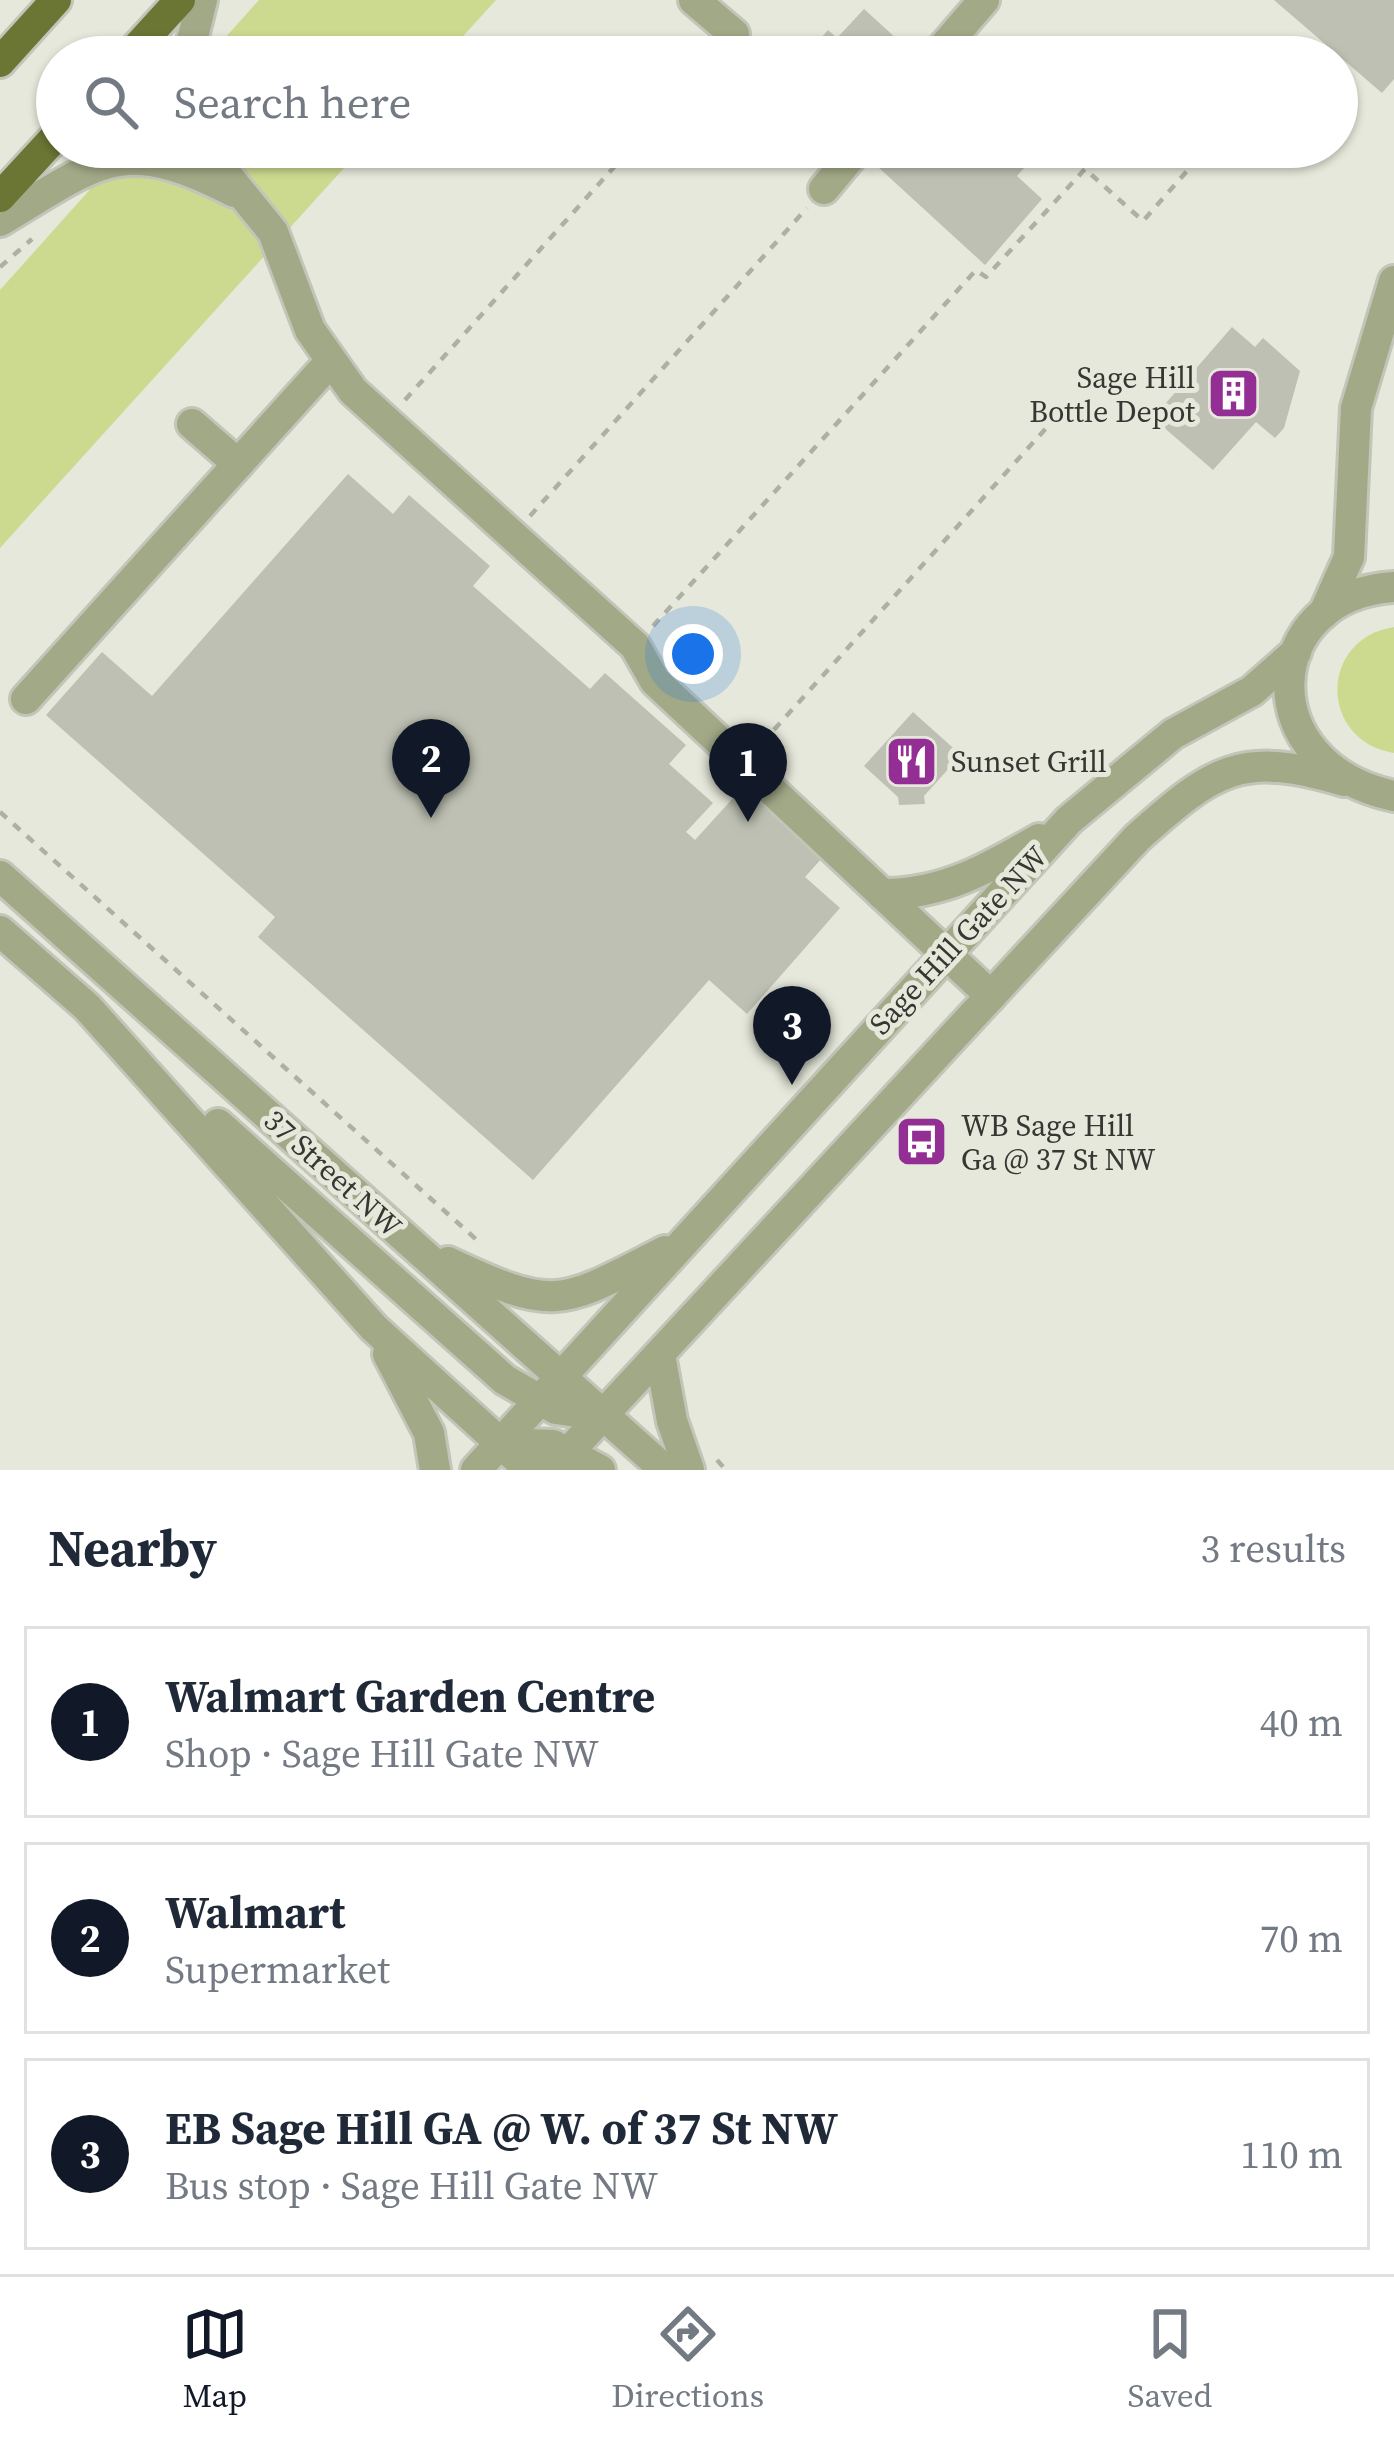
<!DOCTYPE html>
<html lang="en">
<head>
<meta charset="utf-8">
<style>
  :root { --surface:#fff; --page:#f6f6f7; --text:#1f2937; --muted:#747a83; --line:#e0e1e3; --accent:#111827 }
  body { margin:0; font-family:"Source Serif 4",serif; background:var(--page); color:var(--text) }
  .you { position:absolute; left:693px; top:654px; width:42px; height:42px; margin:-30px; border:9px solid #fff; border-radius:50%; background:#1a73e8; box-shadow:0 0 0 18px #1a73e833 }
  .badge { display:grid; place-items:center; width:78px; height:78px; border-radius:50%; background:var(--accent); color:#fff; font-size:39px; font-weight:700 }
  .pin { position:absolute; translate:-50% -99px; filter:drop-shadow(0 3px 6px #0008) }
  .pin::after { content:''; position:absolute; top:63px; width:42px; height:36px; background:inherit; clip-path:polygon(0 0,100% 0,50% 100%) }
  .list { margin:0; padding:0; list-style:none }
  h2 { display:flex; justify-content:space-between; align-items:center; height:156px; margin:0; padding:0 48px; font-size:51px }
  h2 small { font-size:39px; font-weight:400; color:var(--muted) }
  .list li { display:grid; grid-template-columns:78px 1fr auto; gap:36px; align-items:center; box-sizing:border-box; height:192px; margin:0 24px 24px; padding:0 24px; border:3px solid var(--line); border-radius:0px }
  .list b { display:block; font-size:45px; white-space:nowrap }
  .list p { margin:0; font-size:39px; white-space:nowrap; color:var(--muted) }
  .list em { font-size:39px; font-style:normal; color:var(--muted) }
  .icon { flex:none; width:66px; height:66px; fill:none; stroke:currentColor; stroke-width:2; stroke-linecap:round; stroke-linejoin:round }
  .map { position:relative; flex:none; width:1394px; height:1470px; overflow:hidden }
  .search { position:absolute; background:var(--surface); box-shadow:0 3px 9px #0004; left:36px; right:36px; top:36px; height:132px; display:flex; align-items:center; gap:30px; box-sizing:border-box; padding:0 42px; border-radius:66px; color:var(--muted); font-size:45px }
  .sheet { height:804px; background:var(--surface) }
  nav { display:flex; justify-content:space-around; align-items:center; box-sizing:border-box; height:168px; border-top:3px solid var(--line); background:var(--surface); font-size:33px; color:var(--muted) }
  nav a { display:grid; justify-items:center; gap:6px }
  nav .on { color:var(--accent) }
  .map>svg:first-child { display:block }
  .green { fill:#ccda8f }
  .building { fill:#bdc0b2 }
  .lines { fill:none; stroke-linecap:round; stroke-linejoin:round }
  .minor-casing { stroke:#c2c5b8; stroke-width:36 }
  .major-casing { stroke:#c2c5b8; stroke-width:36 }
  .path { stroke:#adb0a4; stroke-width:4.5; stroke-dasharray:9 9; stroke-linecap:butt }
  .minor { stroke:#a2a987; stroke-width:30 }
  .major { stroke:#6b7534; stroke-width:30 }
  .labels { text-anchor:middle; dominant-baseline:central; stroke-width:10; stroke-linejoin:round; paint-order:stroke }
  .poi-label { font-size:30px; fill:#363732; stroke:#e5e8da; text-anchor:start }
  .street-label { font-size:30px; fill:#363732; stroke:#e5e8da }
</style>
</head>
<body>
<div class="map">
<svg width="1394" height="1470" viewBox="0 0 1394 1470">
  <rect width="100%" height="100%" fill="#e5e8da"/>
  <g class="green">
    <polygon points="259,0 496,0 444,57 208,57"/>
    <polygon points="128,147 363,147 0,548 0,290"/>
    <path d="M1394 627V753C1319 741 1318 639 1394 627Z"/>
  </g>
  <g class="building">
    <polygon points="1274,0 1394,0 1394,79 1382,93"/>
    <polygon points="864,9 908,49 900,57 804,57 828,30 837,38"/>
    <polygon points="896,147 1017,147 1031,160 1017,176 1042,199 985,265 878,167"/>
    <polygon points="1232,327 1255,347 1263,338 1300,371 1284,428 1275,438 1256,422 1213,470 1153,418"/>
    <polygon points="348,474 393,514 409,495 490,566 473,586 590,689 605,673 686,745 669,764 713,803 686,832 695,840 744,786 823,857 805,877 840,908 747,1014 709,980 533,1180 258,937 275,917 46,715 102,652 152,696"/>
    <polygon points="913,712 961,755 924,796 925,804 899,805 898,797 864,766"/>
  </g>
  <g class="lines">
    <defs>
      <g id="minor">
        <polyline points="694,0 734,34"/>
        <polyline points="188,57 202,0"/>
        <polyline points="935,57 984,0"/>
        <polyline points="204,147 273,232 310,330 353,391 635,646 655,681 991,996"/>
        <polyline points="824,189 859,147"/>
        <path d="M0 221C100 161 121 134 234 192"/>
        <polyline points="192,424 238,464"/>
        <path d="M1394 587C1260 595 1249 765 1394 796"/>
        <polyline points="1324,613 1349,557 1356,408 1394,281"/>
        <polyline points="26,699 330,362"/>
        <polyline points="0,876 665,1470"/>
        <path d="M882 894C942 895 989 868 1039 839"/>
        <polyline points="0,931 87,1007 374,1328 530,1470"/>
        <polyline points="218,1124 505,1380 556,1409 604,1416"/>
        <path d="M448 1262C556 1313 560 1305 665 1251"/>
        <polyline points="388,1354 429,1433 435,1470"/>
        <polyline points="660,1355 672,1421 689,1470"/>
        <polyline points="500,1443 553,1445 600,1470"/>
        <polyline points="476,1470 1069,820 1173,734 1252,691 1296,652"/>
        <path d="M552 1470 1137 838C1214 769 1241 750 1344 781"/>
      </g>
      <g id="major">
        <polyline points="128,57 180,0"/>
        <polyline points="0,62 56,0"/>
        <polyline points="0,197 57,135"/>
      </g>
    </defs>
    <use href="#minor" class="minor-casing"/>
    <use href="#major" class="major-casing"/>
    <g class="path">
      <polyline points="1288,57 1292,52"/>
      <polyline points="0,267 32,239"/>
      <polyline points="405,400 632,147"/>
      <polyline points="530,516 807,208"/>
      <polyline points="653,626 976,270 986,277 1085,169 1143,221 1208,147"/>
      <polyline points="762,743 1067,405"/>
      <polyline points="0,812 478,1241"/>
      <polyline points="717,1460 726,1470"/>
    </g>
    <use href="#minor" class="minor"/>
    <use href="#major" class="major"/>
  </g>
  <defs>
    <symbol id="building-square" viewBox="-11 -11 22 22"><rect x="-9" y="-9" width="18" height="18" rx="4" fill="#922e94" stroke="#e5e8da"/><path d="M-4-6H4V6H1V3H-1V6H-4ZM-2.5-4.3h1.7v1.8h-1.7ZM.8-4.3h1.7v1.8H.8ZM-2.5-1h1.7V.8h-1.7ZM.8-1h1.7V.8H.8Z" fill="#fff"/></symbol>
    <symbol id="restaurant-square" viewBox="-11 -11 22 22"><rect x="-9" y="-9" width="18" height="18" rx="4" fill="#922e94" stroke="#e5e8da"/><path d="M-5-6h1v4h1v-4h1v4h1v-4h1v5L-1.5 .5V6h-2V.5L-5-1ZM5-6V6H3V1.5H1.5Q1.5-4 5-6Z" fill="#fff"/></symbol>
    <symbol id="bus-square" viewBox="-11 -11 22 22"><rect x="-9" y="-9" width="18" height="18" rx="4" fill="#922e94" stroke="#e5e8da"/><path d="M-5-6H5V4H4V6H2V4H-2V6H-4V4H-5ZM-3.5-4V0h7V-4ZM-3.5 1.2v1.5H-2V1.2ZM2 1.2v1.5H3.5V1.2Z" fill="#fff"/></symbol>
  </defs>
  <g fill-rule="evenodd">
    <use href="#building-square" x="1204" y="364" width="59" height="59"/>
    <use href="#restaurant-square" x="882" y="732" width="59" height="59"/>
    <use href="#bus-square" x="892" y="1112" width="59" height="59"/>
  </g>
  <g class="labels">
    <g class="poi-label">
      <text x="1195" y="377" text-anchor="end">Sage Hill<tspan x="1195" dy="34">Bottle Depot</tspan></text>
      <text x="951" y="761">Sunset Grill</text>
      <text x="961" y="1125">WB Sage Hill<tspan x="961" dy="34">Ga @ 37 St NW</tspan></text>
    </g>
    <g class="street-label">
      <text transform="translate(958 940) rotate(-47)">Sage Hill Gate NW</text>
      <text transform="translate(333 1173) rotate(42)">37 Street NW</text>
    </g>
  </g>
</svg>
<div class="you"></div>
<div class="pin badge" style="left:748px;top:822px">1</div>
<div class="pin badge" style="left:431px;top:818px">2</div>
<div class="pin badge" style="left:792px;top:1085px">3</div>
<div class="search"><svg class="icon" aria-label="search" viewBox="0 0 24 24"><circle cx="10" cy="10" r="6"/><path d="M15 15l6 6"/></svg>Search here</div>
</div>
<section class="sheet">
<h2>Nearby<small>3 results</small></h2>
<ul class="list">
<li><span class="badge">1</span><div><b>Walmart Garden Centre</b><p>Shop · Sage Hill Gate NW</p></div><em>40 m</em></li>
<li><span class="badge">2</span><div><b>Walmart</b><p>Supermarket</p></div><em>70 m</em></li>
<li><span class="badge">3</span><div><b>EB Sage Hill GA @ W. of 37 St NW</b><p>Bus stop · Sage Hill Gate NW</p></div><em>110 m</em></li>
</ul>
</section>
<nav>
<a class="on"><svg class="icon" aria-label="map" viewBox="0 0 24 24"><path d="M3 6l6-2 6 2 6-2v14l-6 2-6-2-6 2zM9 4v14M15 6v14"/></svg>Map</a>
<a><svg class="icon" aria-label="directions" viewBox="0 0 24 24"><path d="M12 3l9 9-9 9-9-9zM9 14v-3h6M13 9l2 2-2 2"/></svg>Directions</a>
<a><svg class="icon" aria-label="saved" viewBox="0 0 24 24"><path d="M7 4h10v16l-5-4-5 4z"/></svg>Saved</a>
</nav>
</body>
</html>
